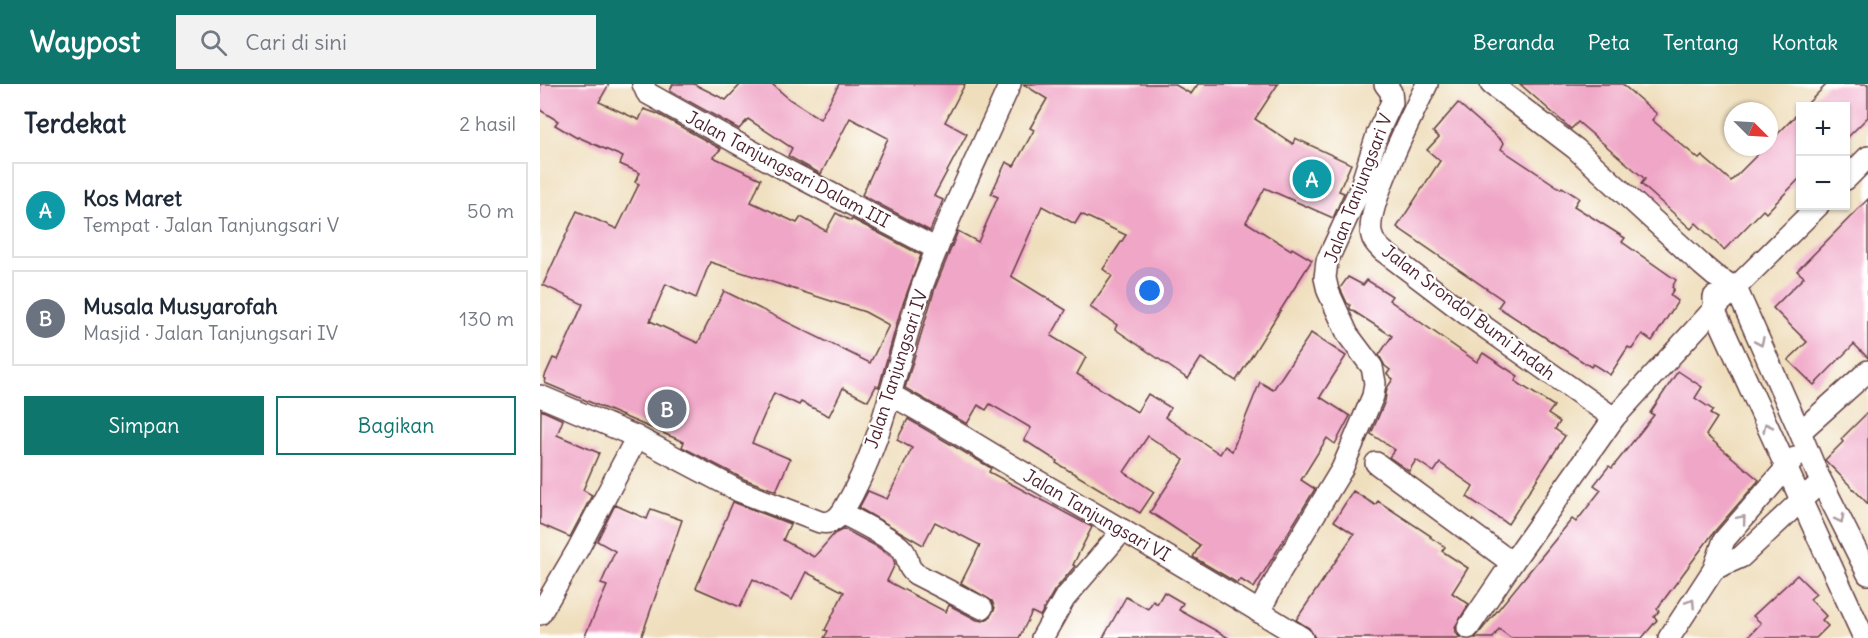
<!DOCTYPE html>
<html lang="id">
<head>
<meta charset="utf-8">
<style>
  :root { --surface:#fff; --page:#f2f2f3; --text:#1f2937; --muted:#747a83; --line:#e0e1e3; --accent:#0f766e }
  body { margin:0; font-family:Delius,sans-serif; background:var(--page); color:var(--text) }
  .controls { position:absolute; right:18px; top:18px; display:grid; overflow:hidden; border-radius:0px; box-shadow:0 2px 4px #0004 }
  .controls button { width:54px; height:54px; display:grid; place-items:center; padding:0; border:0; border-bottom:2px solid var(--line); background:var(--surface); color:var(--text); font:30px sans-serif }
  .compass { position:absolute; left:1184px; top:18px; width:54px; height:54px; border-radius:50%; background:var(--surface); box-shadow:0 2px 4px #0004; rotate:114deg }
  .you { position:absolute; left:610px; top:207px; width:21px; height:21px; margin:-15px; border:4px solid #fff; border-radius:50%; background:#1a73e8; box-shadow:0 0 0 9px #1a73e833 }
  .badge { display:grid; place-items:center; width:39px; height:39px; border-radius:50%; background:var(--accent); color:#fff; font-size:20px; font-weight:700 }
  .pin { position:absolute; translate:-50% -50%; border:3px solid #fff; box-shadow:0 2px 6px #0006 }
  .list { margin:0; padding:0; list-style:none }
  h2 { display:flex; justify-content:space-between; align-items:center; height:78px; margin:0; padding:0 24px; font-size:26px }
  h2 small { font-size:20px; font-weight:400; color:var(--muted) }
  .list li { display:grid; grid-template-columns:39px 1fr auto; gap:18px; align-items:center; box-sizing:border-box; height:96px; margin:0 12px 12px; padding:0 12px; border:2px solid var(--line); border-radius:0px }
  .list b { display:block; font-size:22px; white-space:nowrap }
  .list p { margin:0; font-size:20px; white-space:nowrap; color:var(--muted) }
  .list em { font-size:20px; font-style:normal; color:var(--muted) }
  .actions { display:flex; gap:12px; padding:18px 24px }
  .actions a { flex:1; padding:14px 0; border:2px solid var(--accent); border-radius:0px; text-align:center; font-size:21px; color:var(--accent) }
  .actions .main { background:var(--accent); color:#fff }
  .icon { flex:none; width:33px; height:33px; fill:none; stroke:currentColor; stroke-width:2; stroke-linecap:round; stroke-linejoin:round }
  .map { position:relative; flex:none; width:1328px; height:554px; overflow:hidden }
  header { display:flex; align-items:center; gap:36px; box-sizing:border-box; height:84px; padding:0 30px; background:var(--accent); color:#fff }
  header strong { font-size:28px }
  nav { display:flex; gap:33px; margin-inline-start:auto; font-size:21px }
  .search { width:420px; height:54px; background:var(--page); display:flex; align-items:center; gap:15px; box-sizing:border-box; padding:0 21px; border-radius:0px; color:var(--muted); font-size:22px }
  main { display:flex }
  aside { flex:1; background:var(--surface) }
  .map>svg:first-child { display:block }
  .building { fill:#f0a6c6; fill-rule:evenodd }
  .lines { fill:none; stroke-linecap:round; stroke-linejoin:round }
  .minor-casing { stroke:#633c41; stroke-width:24 }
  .minor { stroke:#fff; stroke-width:21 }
  .oneway { stroke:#ae9aa0 }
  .labels { text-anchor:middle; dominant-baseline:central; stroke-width:4.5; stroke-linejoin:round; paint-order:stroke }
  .street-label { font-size:18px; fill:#4a1f2b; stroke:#fff }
</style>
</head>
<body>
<header>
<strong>Waypost</strong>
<div class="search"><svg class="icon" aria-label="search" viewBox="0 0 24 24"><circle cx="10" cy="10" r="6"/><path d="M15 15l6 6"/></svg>Cari di sini</div>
<nav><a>Beranda</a><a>Peta</a><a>Tentang</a><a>Kontak</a></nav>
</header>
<main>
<aside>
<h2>Terdekat<small>2 hasil</small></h2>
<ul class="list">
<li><span class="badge" style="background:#0f9aa8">A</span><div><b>Kos Maret</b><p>Tempat · Jalan Tanjungsari V</p></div><em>50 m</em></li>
<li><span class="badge" style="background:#6b7280">B</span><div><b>Musala Musyarofah</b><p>Masjid · Jalan Tanjungsari IV</p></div><em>130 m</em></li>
</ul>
<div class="actions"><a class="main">Simpan</a><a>Bagikan</a></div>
</aside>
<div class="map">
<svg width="1328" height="554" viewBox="0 0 1328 554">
  <rect width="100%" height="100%" fill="#fff"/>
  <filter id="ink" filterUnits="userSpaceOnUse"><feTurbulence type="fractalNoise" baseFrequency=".0167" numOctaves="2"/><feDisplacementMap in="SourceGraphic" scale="12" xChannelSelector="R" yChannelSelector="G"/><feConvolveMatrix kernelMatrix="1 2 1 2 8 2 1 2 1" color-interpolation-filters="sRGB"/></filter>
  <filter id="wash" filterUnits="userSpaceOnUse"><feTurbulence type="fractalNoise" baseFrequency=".008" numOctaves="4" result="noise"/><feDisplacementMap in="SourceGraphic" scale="24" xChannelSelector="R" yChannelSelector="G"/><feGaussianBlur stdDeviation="1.35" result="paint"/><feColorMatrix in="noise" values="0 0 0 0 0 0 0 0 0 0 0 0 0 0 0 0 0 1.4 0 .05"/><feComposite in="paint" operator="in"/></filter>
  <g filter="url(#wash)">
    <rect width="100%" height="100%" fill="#efdebc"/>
    <g id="blocks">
      <g class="building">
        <path d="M0 0H69L59 18 99 36 104 25 118 30 181 65 173 73 221 95 211 118 257 139 261 133 286 147 296 129 311 137 312 135 381 171 361 225 339 303 336 302 328 317 303 304 289 332 261 318 259 321 234 309 212 359 250 375 236 407 204 395 142 363 144 358 5 299 6 295 4 294 13 274 18 276 43 220 3 201 37 127 77 145 99 100 95 98 100 89 80 80 83 73 38 53 37 54 15 41 18 37 0 26ZM170 178 325 228 349 241 330 279 184 207 158 259 110 237 126 200 156 214Z"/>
        <polygon points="133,0 154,0 186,16 201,0 232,0 249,15 280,35 299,0 425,0 405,38 427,50 394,112 403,116 390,147 322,111 348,54 310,34 281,90 248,72 252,64 208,35 199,45 130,7"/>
        <polygon points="483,0 634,0 651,10 658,0 738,0 715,35 753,60 755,54 811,80 799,107 804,109 793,134 725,104 706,138 751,166 752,164 772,176 696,297 661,274 648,295 575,245 577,241 550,223 572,192 563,185 586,151 541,130 535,140 502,122 471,192 526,226 511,252 546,273 537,290 597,328 608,310 631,324 625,333 680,370 685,362 692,367 720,298 733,306 771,249 806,272 780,313 810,332 795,360 787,354 761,396 775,405 714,504 700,495 697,499 653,473 660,461 610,428 644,376 608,352 584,388 614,408 600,429 516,379 517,377 484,356 491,344 450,320 446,326 438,321 427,340 365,304 395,204 418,147 438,158 458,113 451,110 466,78 474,82 494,46 490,44 507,15"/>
        <polygon points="980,0 1082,0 1117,30 1112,36 1159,75 1162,72 1191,97 1225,63 1229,63 1229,59 1260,27 1260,94 1226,129 1223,126 1184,166 1156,139 1151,145 1101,100 1105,95 1038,38 1031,45"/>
        <polygon points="1287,0 1328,0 1328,33 1305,56 1305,22 1265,22"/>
        <polygon points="918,19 964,59 961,65 1021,105 1022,103 1039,114 1034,122 1085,154 1082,158 1136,196 1132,203 1134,205 1130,211 1138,217 1112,257 1102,250 1092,265 1088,263 1070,291 1053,280 1051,283 958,223 963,216 857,143 900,77 887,66 899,53 893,48"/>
        <polygon points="1328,115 1328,274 1314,260 1274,301 1248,276 1267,258 1233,224 1264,193 1257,187"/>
        <polygon points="808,193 823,201 827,196 852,212 849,216 937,278 943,269 978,292 975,297 1014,322 1008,330 1020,338 1015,345 1025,352 968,440 927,413 933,402 900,379 894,388 876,376 869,387 849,373 855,366 831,350 845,317 847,304 853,295 847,290 850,286 845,282 839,271 852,252 810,225 810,221 807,219 800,204"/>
        <polygon points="1138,287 1162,303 1155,314 1173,326 1170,330 1177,334 1166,351 1219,396 1174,448 1117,525 1119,527 1114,533 1117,536 1102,554 971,554 959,545 953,554 935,554 1032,435 1036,438 1061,406 1054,401 1069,382 1072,384 1114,331 1110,329"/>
        <polygon points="1,326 23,336 17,351 59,369 43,406 52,411 30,453 0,440"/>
        <polygon points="1328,328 1328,420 1285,376 1303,358 1301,355"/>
        <polygon points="368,335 451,384 449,388 552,443 533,481 535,482 514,507 500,532 492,528 479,554 284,554 288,547 285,546 304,508 266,488 252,516 213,495 200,523 156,504 193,418 250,440 243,456 274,473 294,450 304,445 336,462 353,474 355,480 347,497 406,528 409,521 437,536 443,537 449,534 455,524 452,517 421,499 440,461 395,438 383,461 319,424 328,407 347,415 372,364 357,356"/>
        <polygon points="813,407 835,421 838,417 891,452 890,453 905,463 902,467 928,484 912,509 929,520 915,543 916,549 920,554 775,554 769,544 756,536 814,450 794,437"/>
        <polygon points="75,421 107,435 111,425 142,436 101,554 44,554 67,502 61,500 75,467 57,457"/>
        <polygon points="1257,491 1276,510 1270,515 1286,532 1282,536 1288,542 1276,554 1207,554 1221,539 1213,532"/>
        <polygon points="624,508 643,519 639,526 689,554 563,554 586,513 608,525 613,517 617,520"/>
      </g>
    </g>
  </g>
  <g filter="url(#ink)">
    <use href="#blocks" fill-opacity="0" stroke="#633c41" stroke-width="1.5"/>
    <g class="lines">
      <defs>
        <g id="minor">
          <polyline points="103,0 107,9 246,86 397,165"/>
          <path d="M887 0C874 27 823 127 832 152 833 158 839 163 843 167L926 230 1074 334"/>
          <polyline points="951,0 1036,65 1162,181 1175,192 1196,204 1260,348 1277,389 1328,490"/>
          <polyline points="1306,95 1328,73"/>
          <polyline points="1174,213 1174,225 1324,554"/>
          <path d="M351 311C394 334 435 360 477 385 572 440 668 495 762 554"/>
          <path d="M0 312 97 353 199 407 280 438C290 440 297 436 303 427 345 357 356 276 383 200 408 132 441 66 470 0"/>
          <polyline points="1260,348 1328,287"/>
          <polyline points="836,379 972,479 1074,334 1174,225 1278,122"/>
          <path d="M302 429C318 438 351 453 363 466 370 475 365 482 376 490L442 524"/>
          <polyline points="1174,485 1201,473 1272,406"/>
          <polyline points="719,528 741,486 802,385 833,312 835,299 832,283 808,251 788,207 785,194 787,177 820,105 838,48 852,18 851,8 845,0"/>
          <polyline points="0,530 38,465 97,353"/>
          <polyline points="928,544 972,479"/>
          <polyline points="502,554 524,515 583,446"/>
          <polyline points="1129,554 1174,485 1184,456 1255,374"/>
        </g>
      </defs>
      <use href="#minor" class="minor-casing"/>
      <use href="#minor" class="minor"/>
    </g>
    <defs><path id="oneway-chevron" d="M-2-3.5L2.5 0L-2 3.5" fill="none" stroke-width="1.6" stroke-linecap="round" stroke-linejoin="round" transform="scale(1.5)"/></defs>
    <g class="oneway">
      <use href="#oneway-chevron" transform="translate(1220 258) rotate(66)"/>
      <use href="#oneway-chevron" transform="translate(1227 343) rotate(-116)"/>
      <use href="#oneway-chevron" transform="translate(1202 435) rotate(-50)"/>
      <use href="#oneway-chevron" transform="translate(1300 435) rotate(63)"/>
      <use href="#oneway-chevron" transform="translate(1151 519) rotate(-57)"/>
    </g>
  </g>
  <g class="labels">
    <g class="street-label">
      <text transform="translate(248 85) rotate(28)">Jalan Tanjungsari Dalam III</text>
      <text transform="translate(818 104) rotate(-69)">Jalan Tanjungsari V</text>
      <text transform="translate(929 228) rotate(37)">Jalan Srondol Bumi Indah</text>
      <text transform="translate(356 285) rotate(-72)">Jalan Tanjungsari IV</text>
      <text transform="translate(557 431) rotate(30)">Jalan Tanjungsari VI</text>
    </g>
  </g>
</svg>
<div class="controls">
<button>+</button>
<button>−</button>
</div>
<svg class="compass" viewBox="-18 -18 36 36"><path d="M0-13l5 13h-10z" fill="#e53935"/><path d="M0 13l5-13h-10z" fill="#747a83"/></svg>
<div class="you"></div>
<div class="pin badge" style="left:772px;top:95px;background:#0f9aa8">A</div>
<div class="pin badge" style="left:127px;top:325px;background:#6b7280">B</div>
</div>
</main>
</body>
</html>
